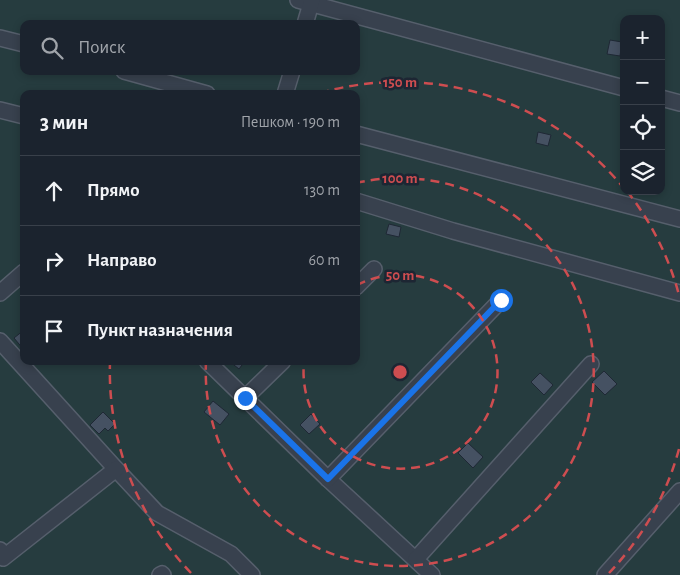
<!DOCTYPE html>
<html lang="ru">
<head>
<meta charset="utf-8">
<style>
  :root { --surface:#1b232e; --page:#242b36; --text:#f1f3f6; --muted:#a0a4aa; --line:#39404a }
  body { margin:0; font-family:"Alegreya Sans",sans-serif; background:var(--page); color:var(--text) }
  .controls { position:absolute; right:15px; top:15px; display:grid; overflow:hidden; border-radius:10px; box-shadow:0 2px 8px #0003 }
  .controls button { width:45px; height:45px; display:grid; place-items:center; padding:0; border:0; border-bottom:1px solid var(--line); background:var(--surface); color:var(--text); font:25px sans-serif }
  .stop { position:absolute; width:15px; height:15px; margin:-11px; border:4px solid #1a73e8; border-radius:50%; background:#fff }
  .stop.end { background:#1a73e8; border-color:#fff; box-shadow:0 1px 5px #0008 }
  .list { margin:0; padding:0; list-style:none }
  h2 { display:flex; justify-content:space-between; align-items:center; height:65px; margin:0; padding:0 20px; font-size:21px }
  h2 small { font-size:16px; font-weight:400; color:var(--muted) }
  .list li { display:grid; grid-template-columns:32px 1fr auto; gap:15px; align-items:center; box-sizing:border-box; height:70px; padding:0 20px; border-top:1px solid var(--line) }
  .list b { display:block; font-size:19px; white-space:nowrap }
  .list em { font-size:16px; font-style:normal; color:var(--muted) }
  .icon { flex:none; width:28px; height:28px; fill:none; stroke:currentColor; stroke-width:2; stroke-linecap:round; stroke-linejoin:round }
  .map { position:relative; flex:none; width:680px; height:575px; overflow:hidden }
  .search { position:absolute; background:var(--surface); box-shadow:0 2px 8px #0003; left:20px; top:20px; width:340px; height:55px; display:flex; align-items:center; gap:12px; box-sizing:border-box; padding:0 18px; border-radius:10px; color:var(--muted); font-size:19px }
  .panel { position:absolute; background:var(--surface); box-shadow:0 2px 8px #0003; left:20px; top:90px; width:340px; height:275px; border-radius:10px }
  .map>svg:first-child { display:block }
  .green { fill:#263c3f; fill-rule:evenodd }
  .building { fill:#455162; stroke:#1f2835 }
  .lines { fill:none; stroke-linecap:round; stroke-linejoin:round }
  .minor-casing { stroke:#565f6c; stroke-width:18 }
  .minor { stroke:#38414e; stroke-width:15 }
  .route { stroke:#1a73e8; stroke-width:6 }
  .ring { fill:none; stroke:#ce4d50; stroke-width:2.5; stroke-dasharray:9 6 }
  .centre { fill:#ce4d50; stroke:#1d2633; stroke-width:2.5 }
  .ring-label { font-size:15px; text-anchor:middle; font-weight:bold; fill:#ce4d50; stroke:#1d2633; stroke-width:5; stroke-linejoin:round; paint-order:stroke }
</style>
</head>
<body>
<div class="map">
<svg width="680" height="575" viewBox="0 0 680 575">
  <rect width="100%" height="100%" fill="#242f3e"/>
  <path class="green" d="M0 0H680V575H0ZM624 19H661V191H624ZM24 24H356V71H24ZM24 94H356V361H24Z"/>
  <g class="building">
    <polygon points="610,40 622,42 620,56 607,54"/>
    <polygon points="538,132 551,135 548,146 536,143"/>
    <polygon points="389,224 401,227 399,237 386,234"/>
    <polygon points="24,330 24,350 14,338"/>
    <polygon points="229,361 245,361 239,369"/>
    <polygon points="604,371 617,384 605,395 592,382"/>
    <polygon points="540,373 553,385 544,395 531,382"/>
    <polygon points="213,401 229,414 220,425 204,412"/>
    <polygon points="103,412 115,424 108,431 105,428 99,434 90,425"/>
    <polygon points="311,414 320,424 309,434 300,425"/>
    <polygon points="468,443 483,457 473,468 458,453"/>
  </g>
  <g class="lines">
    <defs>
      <g id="minor">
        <polyline points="298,0 624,88"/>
        <polyline points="305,24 312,0"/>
        <polyline points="0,38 24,44"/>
        <polyline points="124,71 207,94"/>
        <polyline points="285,94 292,71"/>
        <polyline points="661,98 680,103"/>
        <polyline points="0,110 24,116"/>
        <polyline points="356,134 680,219"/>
        <polyline points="356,201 453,231 680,293"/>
        <polyline points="356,287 374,269"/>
        <polyline points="0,293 24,272"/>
        <polyline points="0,341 116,469 157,513 231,554 252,575"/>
        <polyline points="207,361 328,479 432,575"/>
        <polyline points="245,398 283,361"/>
        <polyline points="328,479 501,300"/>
        <polyline points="0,550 3,558 116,469"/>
        <polyline points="416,559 591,364"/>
        <polyline points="160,575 162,574 163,575"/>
        <polyline points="605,575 680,491"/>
      </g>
    </defs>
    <use href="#minor" class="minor-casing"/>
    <use href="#minor" class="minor"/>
  </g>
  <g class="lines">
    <polyline class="route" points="245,398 328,479 501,300"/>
  </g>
  <g class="ring">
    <path d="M357 285A97 97 0 1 1 304 362"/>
    <path d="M356 183A194 194 0 1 1 206 362"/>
    <path d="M679 449A290 290 0 0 1 609 573M191 573A290 290 0 0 1 110 362M320 93A290 290 0 0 1 622 186M627 191A290 290 0 0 1 679 295"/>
  </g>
  <circle cx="400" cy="372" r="8" class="centre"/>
  <g class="ring-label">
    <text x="400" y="87">150 m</text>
    <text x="400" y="183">100 m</text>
    <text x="400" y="280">50 m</text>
  </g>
</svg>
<div class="controls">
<button>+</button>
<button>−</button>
<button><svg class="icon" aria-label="locate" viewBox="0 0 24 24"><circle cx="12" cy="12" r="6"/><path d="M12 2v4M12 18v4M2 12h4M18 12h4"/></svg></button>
<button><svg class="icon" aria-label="layers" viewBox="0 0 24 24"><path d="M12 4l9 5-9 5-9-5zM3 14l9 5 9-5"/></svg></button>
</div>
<div class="stop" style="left:501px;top:300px"></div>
<div class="stop end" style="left:245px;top:398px"></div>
<div class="search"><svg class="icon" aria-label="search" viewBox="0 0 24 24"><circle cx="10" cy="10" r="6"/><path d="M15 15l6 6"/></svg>Поиск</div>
<section class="panel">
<h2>3 мин<small>Пешком · 190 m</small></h2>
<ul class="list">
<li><svg class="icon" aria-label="ahead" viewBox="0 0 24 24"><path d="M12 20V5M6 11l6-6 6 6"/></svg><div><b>Прямо</b></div><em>130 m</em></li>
<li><svg class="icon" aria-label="right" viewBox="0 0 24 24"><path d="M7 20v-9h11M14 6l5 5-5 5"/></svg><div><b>Направо</b></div><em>60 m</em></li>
<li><svg class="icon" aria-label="arrive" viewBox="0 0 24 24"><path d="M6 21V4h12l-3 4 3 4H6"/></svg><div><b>Пункт назначения</b></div></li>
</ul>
</section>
</div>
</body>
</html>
